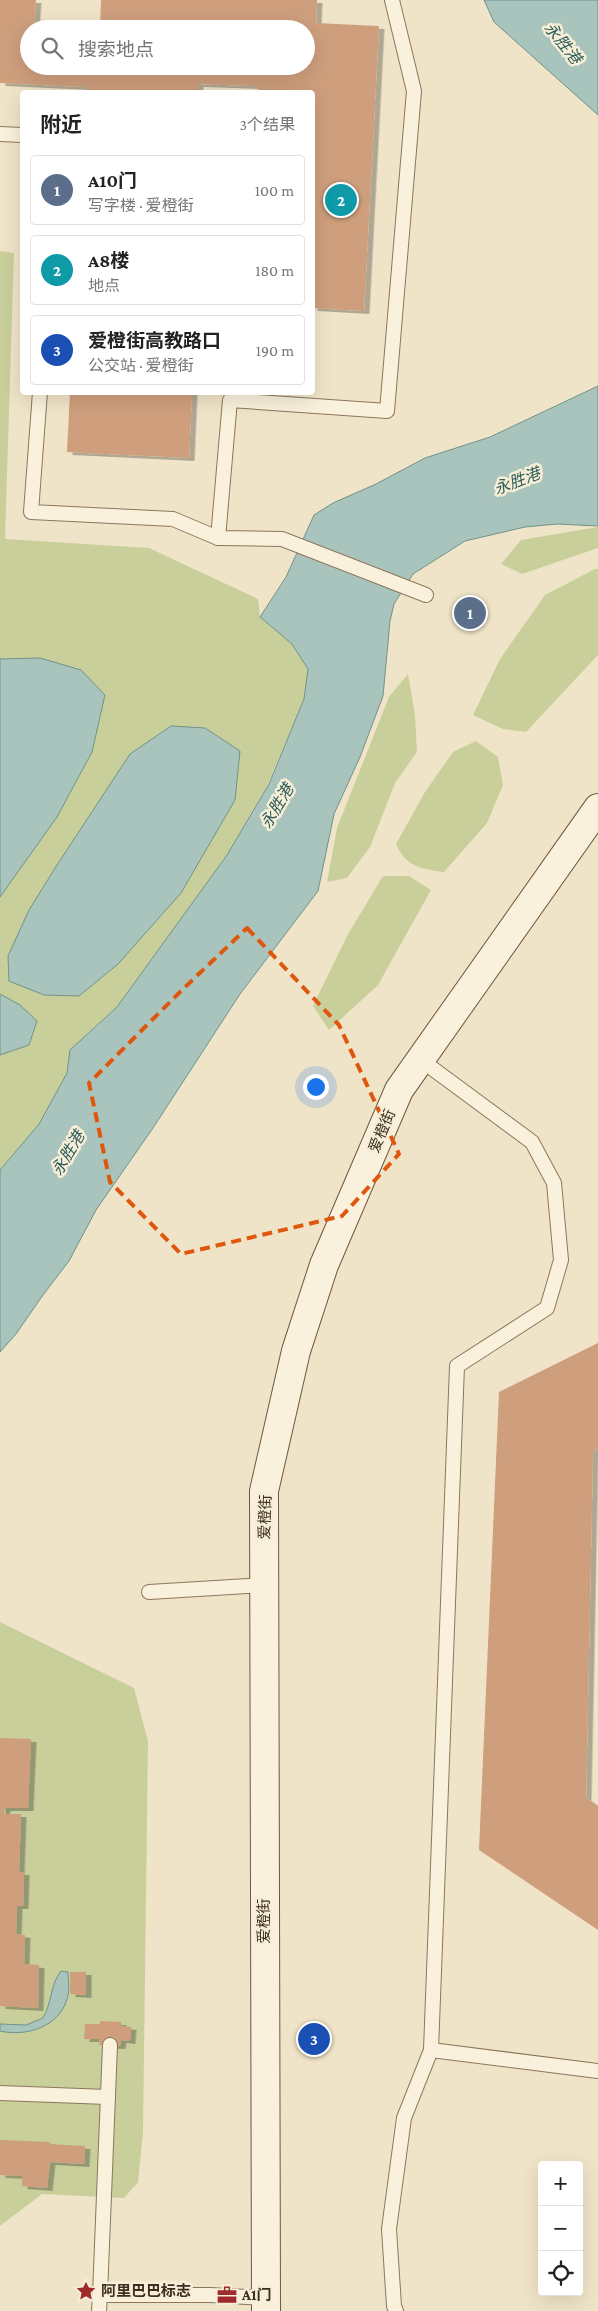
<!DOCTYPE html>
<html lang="zh">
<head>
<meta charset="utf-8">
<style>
  :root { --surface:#fff; --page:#f2f2f2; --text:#222; --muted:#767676; --line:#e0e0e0; --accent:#9e2a2b }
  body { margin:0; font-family:"Crimson Pro","Noto Sans SC",serif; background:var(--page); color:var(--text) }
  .controls { position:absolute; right:15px; bottom:15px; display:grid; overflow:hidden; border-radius:5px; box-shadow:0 5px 20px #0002 }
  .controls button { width:45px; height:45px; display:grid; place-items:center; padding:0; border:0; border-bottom:1px solid var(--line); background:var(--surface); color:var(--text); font:25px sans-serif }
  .you { position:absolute; left:315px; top:1086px; width:18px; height:18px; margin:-12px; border:4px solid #fff; border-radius:50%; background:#1a73e8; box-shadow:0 0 0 8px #1a73e833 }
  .badge { display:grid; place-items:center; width:32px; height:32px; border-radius:50%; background:var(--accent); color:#fff; font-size:16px; font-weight:700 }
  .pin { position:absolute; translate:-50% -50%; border:2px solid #fff; box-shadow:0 1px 5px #0006 }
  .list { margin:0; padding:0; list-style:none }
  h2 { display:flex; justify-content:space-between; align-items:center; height:65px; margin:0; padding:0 20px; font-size:21px }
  h2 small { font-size:16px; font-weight:400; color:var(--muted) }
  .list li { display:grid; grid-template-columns:32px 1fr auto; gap:15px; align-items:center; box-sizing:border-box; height:70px; margin:0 10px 10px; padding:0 10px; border:1px solid var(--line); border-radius:5px }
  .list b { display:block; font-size:19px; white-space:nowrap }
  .list p { margin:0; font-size:16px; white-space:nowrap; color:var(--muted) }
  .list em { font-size:16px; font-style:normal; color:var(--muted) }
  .icon { flex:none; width:28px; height:28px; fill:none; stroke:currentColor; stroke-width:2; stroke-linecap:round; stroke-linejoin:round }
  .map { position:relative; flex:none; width:598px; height:2311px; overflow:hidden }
  .search { position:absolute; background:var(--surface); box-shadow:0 5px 20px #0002; left:20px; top:20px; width:295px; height:55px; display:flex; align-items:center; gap:12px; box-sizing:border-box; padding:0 18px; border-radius:28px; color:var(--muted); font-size:19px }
  .panel { position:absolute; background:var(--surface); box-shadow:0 5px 20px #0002; left:20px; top:90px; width:295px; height:305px; border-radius:5px }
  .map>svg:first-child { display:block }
  .green { fill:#c9cf9b }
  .water { fill:#a9c4bc; stroke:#6f938a }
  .building { fill:#cf9f7d; filter:url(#shadow) }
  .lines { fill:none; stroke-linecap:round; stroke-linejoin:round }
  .lane-casing { stroke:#8d765c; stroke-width:16 }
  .secondary-casing { stroke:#6f573f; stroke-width:30 }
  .lane { stroke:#faf1dc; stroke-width:14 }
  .secondary { stroke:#faf1dc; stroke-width:28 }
  .marked { fill:none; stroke:#df570d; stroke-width:4; stroke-dasharray:10 6; stroke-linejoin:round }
  .labels { text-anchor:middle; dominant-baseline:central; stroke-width:5; stroke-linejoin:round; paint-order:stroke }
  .street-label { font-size:15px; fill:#3d2e20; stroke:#f7eed8 }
  .poi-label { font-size:15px; font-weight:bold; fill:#3d2e20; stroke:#f7eed8; text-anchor:start }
  .water-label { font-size:16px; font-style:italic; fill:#2f5d5a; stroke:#f7eed8 }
</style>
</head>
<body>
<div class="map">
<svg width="598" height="2311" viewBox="0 0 598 2311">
  <defs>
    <filter id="shadow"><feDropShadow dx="5.5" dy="3" stdDeviation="0" flood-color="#0004"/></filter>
  </defs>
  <rect width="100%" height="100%" fill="#f0e4c8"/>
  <g class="green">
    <polygon points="0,251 14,253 5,539 149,548 258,599 260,617 292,644 308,669 304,699 268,784 227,855 117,1007 70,1050 67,1073 39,1124 0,1170"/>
    <polygon points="598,527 598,548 522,574 501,564 521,540"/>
    <polygon points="595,569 598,569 598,655 526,732 503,729 473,715 500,659 545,595"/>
    <polygon points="408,674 415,715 417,752 395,783 370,847 347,878 327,882 337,828 389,697"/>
    <path d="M476 741 498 757 503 785 487 823 444 872C421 869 406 867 396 844L425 792 453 752Z"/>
    <polygon points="383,876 409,876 431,890 378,985 329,1030 313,1006 347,936"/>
    <polygon points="0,1622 134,1688 148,1741 143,2133 138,2182 124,2198 42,2194 0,2226"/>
  </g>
  <g class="water">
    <polygon points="484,0 598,0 598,115 494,22"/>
    <polygon points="598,386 598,526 557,524 525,527 465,541 413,574 394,604 390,621 383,696 360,757 334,814 318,891 240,994 153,1128 96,1210 69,1261 43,1295 16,1334 0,1352 0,1170 39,1124 67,1073 70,1050 117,1007 227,855 269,784 304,699 308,669 292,644 260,617 286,577 314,515 333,503 376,484 425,458 490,437"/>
    <polygon points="40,658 81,670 105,695 92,752 57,817 0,897 0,659"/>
    <polygon points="171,726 205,728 240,751 235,800 181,893 118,964 79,996 44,995 9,981 8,956 29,910 57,865 130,754"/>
    <polygon points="0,994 20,1005 37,1021 29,1045 0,1055"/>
    <path d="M61 1971 68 1972C68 1980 70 1991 67 1999 59 2027 26 2037 0 2031V2024L26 2025 43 2018C52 2003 50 1985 61 1971Z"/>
  </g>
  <g class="building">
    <polygon points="0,0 36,0 34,29 29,29 29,66 306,66 306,29 100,29 101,0 317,0 316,23 379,26 364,311 312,308 312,92 258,92 258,86 198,84 198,92 85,92 86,87 0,83"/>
    <polygon points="70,392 192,392 189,458 67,452"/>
    <polygon points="598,1343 598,1448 593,1451 586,1798 598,1806 598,1930 479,1850 499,1392"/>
    <polygon points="0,1738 31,1739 28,1808 5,1808 4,1814 21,1814 19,1872 24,1872 23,1906 17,1906 16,1934 25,1935 24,1964 39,1965 38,2008 0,2006"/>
    <polygon points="70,1972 86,1972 86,1995 70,1994"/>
    <polygon points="100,2021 121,2022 122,2026 131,2027 130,2041 121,2040 120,2046 99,2045 100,2039 84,2039 85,2024 100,2024"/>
    <polygon points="0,2140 50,2142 50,2144 85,2146 84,2164 50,2162 47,2188 22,2186 22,2176 0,2175"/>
  </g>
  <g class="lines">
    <defs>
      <g id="lane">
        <polyline points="0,134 22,135"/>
        <polyline points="40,392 31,512 173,519 218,538 282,539 426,595"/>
        <polyline points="218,538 230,400 387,411 414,91 392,0"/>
        <polyline points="421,1060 532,1142 554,1183 561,1260 547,1308 457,1366 431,2050"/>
        <polyline points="149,1592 263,1585"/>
        <polyline points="0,2093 108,2097"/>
        <polyline points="100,2295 110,2045"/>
        <polyline points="99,2311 100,2295 210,2295 266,2298"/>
        <polyline points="396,2311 394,2306 389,2229 404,2118 431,2050 598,2071"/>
      </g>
      <polyline id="secondary" points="266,2311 264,1491 296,1351 324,1265 399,1090 598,808"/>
    </defs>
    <use href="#lane" class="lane-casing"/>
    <use href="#secondary" class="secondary-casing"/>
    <use href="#lane" class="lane"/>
    <use href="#secondary" class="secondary"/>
  </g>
  <path class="marked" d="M247 928 339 1025 399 1154 342 1216 181 1254 110 1182 89 1083 182 990Z"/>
  <defs>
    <symbol id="sight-bare" viewBox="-9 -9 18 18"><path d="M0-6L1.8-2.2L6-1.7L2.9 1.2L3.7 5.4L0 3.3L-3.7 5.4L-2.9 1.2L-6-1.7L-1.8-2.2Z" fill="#9e2a2b" stroke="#f7eed8" stroke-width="2.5" paint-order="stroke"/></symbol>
    <symbol id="office-bare" viewBox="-9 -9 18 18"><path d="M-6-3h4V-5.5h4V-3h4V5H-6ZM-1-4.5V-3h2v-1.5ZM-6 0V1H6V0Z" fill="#9e2a2b" stroke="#f7eed8" stroke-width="2.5" paint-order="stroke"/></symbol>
  </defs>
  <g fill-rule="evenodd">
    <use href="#sight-bare" x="72" y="2277" width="28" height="28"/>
    <use href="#office-bare" x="213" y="2281" width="28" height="28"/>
  </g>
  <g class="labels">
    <g class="street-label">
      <text transform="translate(382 1131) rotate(-67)">爱橙街</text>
      <text transform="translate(265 1517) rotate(-88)">爱橙街</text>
      <text transform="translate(264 1921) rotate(-90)">爱橙街</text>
    </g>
    <g class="poi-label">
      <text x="101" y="2291">阿里巴巴标志</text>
      <text x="242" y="2295">A1门</text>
    </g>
    <g class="water-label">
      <text transform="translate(563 43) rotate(51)">永胜港</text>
      <text transform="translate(517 481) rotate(-21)">永胜港</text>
      <text transform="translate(277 806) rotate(-59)">永胜港</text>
      <text transform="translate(68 1153) rotate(-59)">永胜港</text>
    </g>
  </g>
</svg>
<div class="controls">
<button>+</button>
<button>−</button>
<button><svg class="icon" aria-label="locate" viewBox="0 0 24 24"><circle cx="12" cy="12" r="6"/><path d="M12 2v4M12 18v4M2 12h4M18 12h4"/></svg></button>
</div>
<div class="you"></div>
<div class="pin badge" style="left:470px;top:613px;background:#5c6f8a">1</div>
<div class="pin badge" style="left:341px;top:200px;background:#0f9aa8">2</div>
<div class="pin badge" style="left:314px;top:2039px;background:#1a4fb4">3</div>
<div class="search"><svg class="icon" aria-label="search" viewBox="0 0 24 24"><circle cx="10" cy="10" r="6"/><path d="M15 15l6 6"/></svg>搜索地点</div>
<section class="panel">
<h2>附近<small>3个结果</small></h2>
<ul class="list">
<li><span class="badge" style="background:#5c6f8a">1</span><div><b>A10门</b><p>写字楼 · 爱橙街</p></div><em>100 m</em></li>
<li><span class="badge" style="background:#0f9aa8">2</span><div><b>A8楼</b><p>地点</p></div><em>180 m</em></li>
<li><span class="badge" style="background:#1a4fb4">3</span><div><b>爱橙街高教路口</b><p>公交站 · 爱橙街</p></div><em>190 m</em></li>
</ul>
</section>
</div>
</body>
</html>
